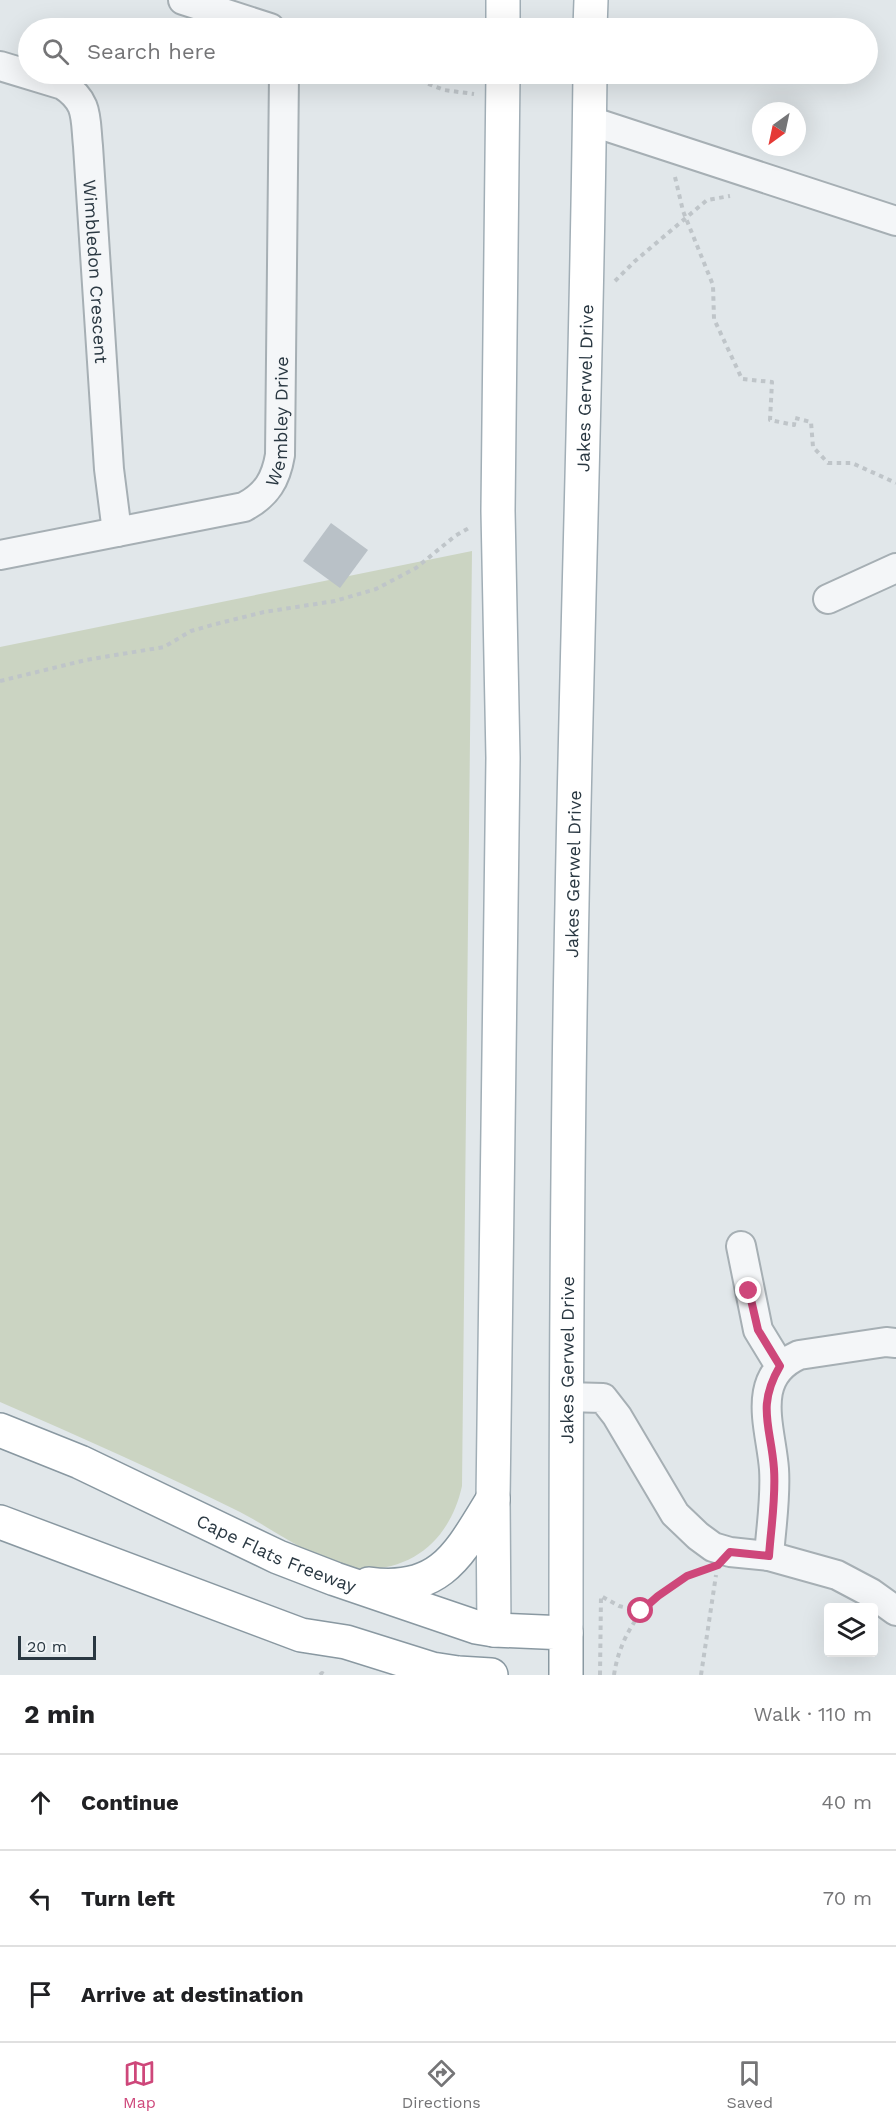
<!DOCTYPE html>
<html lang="en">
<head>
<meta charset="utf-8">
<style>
  :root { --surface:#fff; --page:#f2f2f2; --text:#202124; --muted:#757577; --line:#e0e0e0; --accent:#ce477a }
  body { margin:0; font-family:"Work Sans",sans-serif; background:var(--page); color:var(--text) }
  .controls { position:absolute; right:18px; bottom:18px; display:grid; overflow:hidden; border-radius:6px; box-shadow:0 6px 24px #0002 }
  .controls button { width:54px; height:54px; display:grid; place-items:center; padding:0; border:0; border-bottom:2px solid var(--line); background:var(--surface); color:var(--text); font:30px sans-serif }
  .compass { position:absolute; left:752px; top:102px; width:54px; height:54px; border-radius:50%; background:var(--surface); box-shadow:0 6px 24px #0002; rotate:213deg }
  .scale { position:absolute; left:18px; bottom:15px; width:78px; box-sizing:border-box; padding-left:6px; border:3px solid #2a3842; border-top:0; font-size:16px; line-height:21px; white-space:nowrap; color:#2a3842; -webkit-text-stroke:4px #f1f5f7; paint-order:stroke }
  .stop { position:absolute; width:18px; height:18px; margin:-14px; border:4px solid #ce477a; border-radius:50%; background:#fff }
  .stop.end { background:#ce477a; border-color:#fff; box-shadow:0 2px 6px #0008 }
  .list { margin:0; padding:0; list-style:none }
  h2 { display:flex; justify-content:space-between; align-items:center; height:78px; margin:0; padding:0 24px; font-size:26px }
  h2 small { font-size:20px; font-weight:400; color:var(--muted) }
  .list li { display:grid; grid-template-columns:39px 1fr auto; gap:18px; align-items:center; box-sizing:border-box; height:96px; padding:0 24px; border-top:2px solid var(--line) }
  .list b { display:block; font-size:22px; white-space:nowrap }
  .list em { font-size:20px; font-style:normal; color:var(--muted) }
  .icon { flex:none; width:33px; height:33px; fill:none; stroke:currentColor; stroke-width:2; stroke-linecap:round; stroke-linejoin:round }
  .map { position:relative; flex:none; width:896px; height:1675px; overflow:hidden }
  .search { position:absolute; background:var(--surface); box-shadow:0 6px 24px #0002; left:18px; right:18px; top:18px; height:66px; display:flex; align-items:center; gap:15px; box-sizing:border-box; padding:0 21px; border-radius:33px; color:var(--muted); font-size:22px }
  .sheet { height:366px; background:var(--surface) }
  nav { display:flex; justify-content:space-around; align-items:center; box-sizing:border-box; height:84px; border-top:2px solid var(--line); background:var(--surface); font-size:16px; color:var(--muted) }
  nav a { display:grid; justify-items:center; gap:3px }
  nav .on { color:var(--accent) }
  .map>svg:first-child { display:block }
  .green { fill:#cbd4c2 }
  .building { fill:#b9c1c7 }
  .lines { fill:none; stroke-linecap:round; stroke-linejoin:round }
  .street-casing { stroke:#a6afb4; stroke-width:32 }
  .primary-casing { stroke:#a1aeb6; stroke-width:36 }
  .highway-casing { stroke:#8998a1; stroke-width:36 }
  .path { stroke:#bfc5c9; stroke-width:4; stroke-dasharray:4.5 4.5; stroke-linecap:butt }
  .street { stroke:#f4f6f8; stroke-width:28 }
  .primary { stroke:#fff; stroke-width:33 }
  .highway { stroke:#fff; stroke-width:33 }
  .route { stroke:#ce477a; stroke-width:8 }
  .labels { text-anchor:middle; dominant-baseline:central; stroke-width:4.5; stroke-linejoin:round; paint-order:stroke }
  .street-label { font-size:18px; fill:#2a3842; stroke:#f1f5f7 }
</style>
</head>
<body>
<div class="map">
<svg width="896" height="1675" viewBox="0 0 896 1675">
  <rect width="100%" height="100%" fill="#e1e7ea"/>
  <path class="green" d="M472 551 462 1486C451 1536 416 1570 363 1569 325 1568 275 1530 240 1512 161 1473 81 1437 0 1402V647Z"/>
  <polygon class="building" points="331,523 368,550 340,588 303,561"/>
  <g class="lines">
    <defs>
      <g id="street">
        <polyline points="183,0 270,28"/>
        <path id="s1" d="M0 66 63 85C89 102 85 118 88 146L109 469 117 532"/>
        <polyline points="590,121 896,221"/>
        <path id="s2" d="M0 555 244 507C267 495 276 479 280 455L284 74"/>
        <polyline points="828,599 896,568"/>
        <polyline points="741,1246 758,1330 780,1366"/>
        <polyline points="566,1397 603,1398 617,1416 675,1514 698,1536 713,1547 730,1552 769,1556 837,1575 871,1593 896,1611"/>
        <path d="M769 1556C771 1527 776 1498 774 1469 771 1428 749 1377 799 1355L886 1342 896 1343"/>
      </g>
      <g id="primary">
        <polyline points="503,28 503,0"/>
        <polyline points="590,28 591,0"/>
        <polyline points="494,1630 493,1499 503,758 498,511 503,74"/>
        <path id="s3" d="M566 1633C566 1390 567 1147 572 904 577 627 587 350 590 74"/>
      </g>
      <g id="highway">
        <path id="s4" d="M0 1430 80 1462 278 1557 335 1579 476 1627 494 1630 566 1633V1675"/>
        <polyline points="0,1522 301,1635 346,1642 432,1669 458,1673 491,1675"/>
        <path d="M369 1584C442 1594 460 1552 493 1499"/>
      </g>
    </defs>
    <use href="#street" class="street-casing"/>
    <use href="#primary" class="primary-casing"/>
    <use href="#highway" class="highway-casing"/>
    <g class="path">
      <polyline points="403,74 444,90 474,94"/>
      <polyline points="675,177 683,211 713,285 714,319 742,379 772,382 770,420 794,425 795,418 811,422 813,447 828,463 852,463 896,483"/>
      <polyline points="615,281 635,261 707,200 730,196"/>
      <polyline points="0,681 86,660 164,647 191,631 212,625 264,612 335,601 376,589 416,568 455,536 469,528"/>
      <polyline points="320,1675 322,1673 325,1675"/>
      <polyline points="600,1675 601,1596 619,1606 641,1611"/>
      <path d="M614 1675C621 1627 654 1588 700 1572"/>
      <polyline points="701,1675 716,1575"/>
    </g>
    <use href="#street" class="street"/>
    <use href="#primary" class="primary"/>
    <use href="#highway" class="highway"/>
  </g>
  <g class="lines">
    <path class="route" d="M641 1611 658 1596 687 1576 718 1565 730 1552 769 1556C771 1527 776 1498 774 1469 771 1426 756 1407 780 1366L758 1330 749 1291"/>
  </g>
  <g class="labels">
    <g class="street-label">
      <text stroke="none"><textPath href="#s1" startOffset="261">Wimbledon Crescent</textPath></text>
      <text stroke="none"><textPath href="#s3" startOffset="1245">Jakes Gerwel Drive</textPath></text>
      <text stroke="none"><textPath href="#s2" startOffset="348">Wembley Drive</textPath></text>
      <text stroke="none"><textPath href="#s3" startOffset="759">Jakes Gerwel Drive</textPath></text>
      <text stroke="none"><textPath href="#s3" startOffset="273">Jakes Gerwel Drive</textPath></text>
      <text stroke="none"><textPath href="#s4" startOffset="303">Cape Flats Freeway</textPath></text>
    </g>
  </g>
</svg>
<div class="controls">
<button><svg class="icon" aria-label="layers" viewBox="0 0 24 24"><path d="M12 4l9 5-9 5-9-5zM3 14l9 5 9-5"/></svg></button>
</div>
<svg class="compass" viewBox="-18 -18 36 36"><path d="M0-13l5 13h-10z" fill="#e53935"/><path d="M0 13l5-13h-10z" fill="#757577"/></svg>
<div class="scale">20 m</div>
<div class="stop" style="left:641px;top:1611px"></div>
<div class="stop end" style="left:749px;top:1291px"></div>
<div class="search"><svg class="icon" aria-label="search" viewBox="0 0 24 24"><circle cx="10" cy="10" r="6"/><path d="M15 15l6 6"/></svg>Search here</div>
</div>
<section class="sheet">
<h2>2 min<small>Walk · 110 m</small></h2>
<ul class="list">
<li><svg class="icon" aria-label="ahead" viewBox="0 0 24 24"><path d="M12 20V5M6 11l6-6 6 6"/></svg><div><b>Continue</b></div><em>40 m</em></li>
<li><svg class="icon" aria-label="left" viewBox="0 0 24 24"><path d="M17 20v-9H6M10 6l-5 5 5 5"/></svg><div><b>Turn left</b></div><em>70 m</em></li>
<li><svg class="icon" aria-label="arrive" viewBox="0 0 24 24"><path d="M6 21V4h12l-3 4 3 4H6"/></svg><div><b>Arrive at destination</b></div></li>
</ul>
</section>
<nav>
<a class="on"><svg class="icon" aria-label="map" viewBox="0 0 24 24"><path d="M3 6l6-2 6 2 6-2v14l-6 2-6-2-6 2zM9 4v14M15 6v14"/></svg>Map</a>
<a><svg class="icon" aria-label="directions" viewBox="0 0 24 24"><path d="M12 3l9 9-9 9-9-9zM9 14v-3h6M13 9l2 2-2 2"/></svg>Directions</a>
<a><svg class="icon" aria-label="saved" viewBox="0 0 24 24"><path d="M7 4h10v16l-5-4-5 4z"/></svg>Saved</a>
</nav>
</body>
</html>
